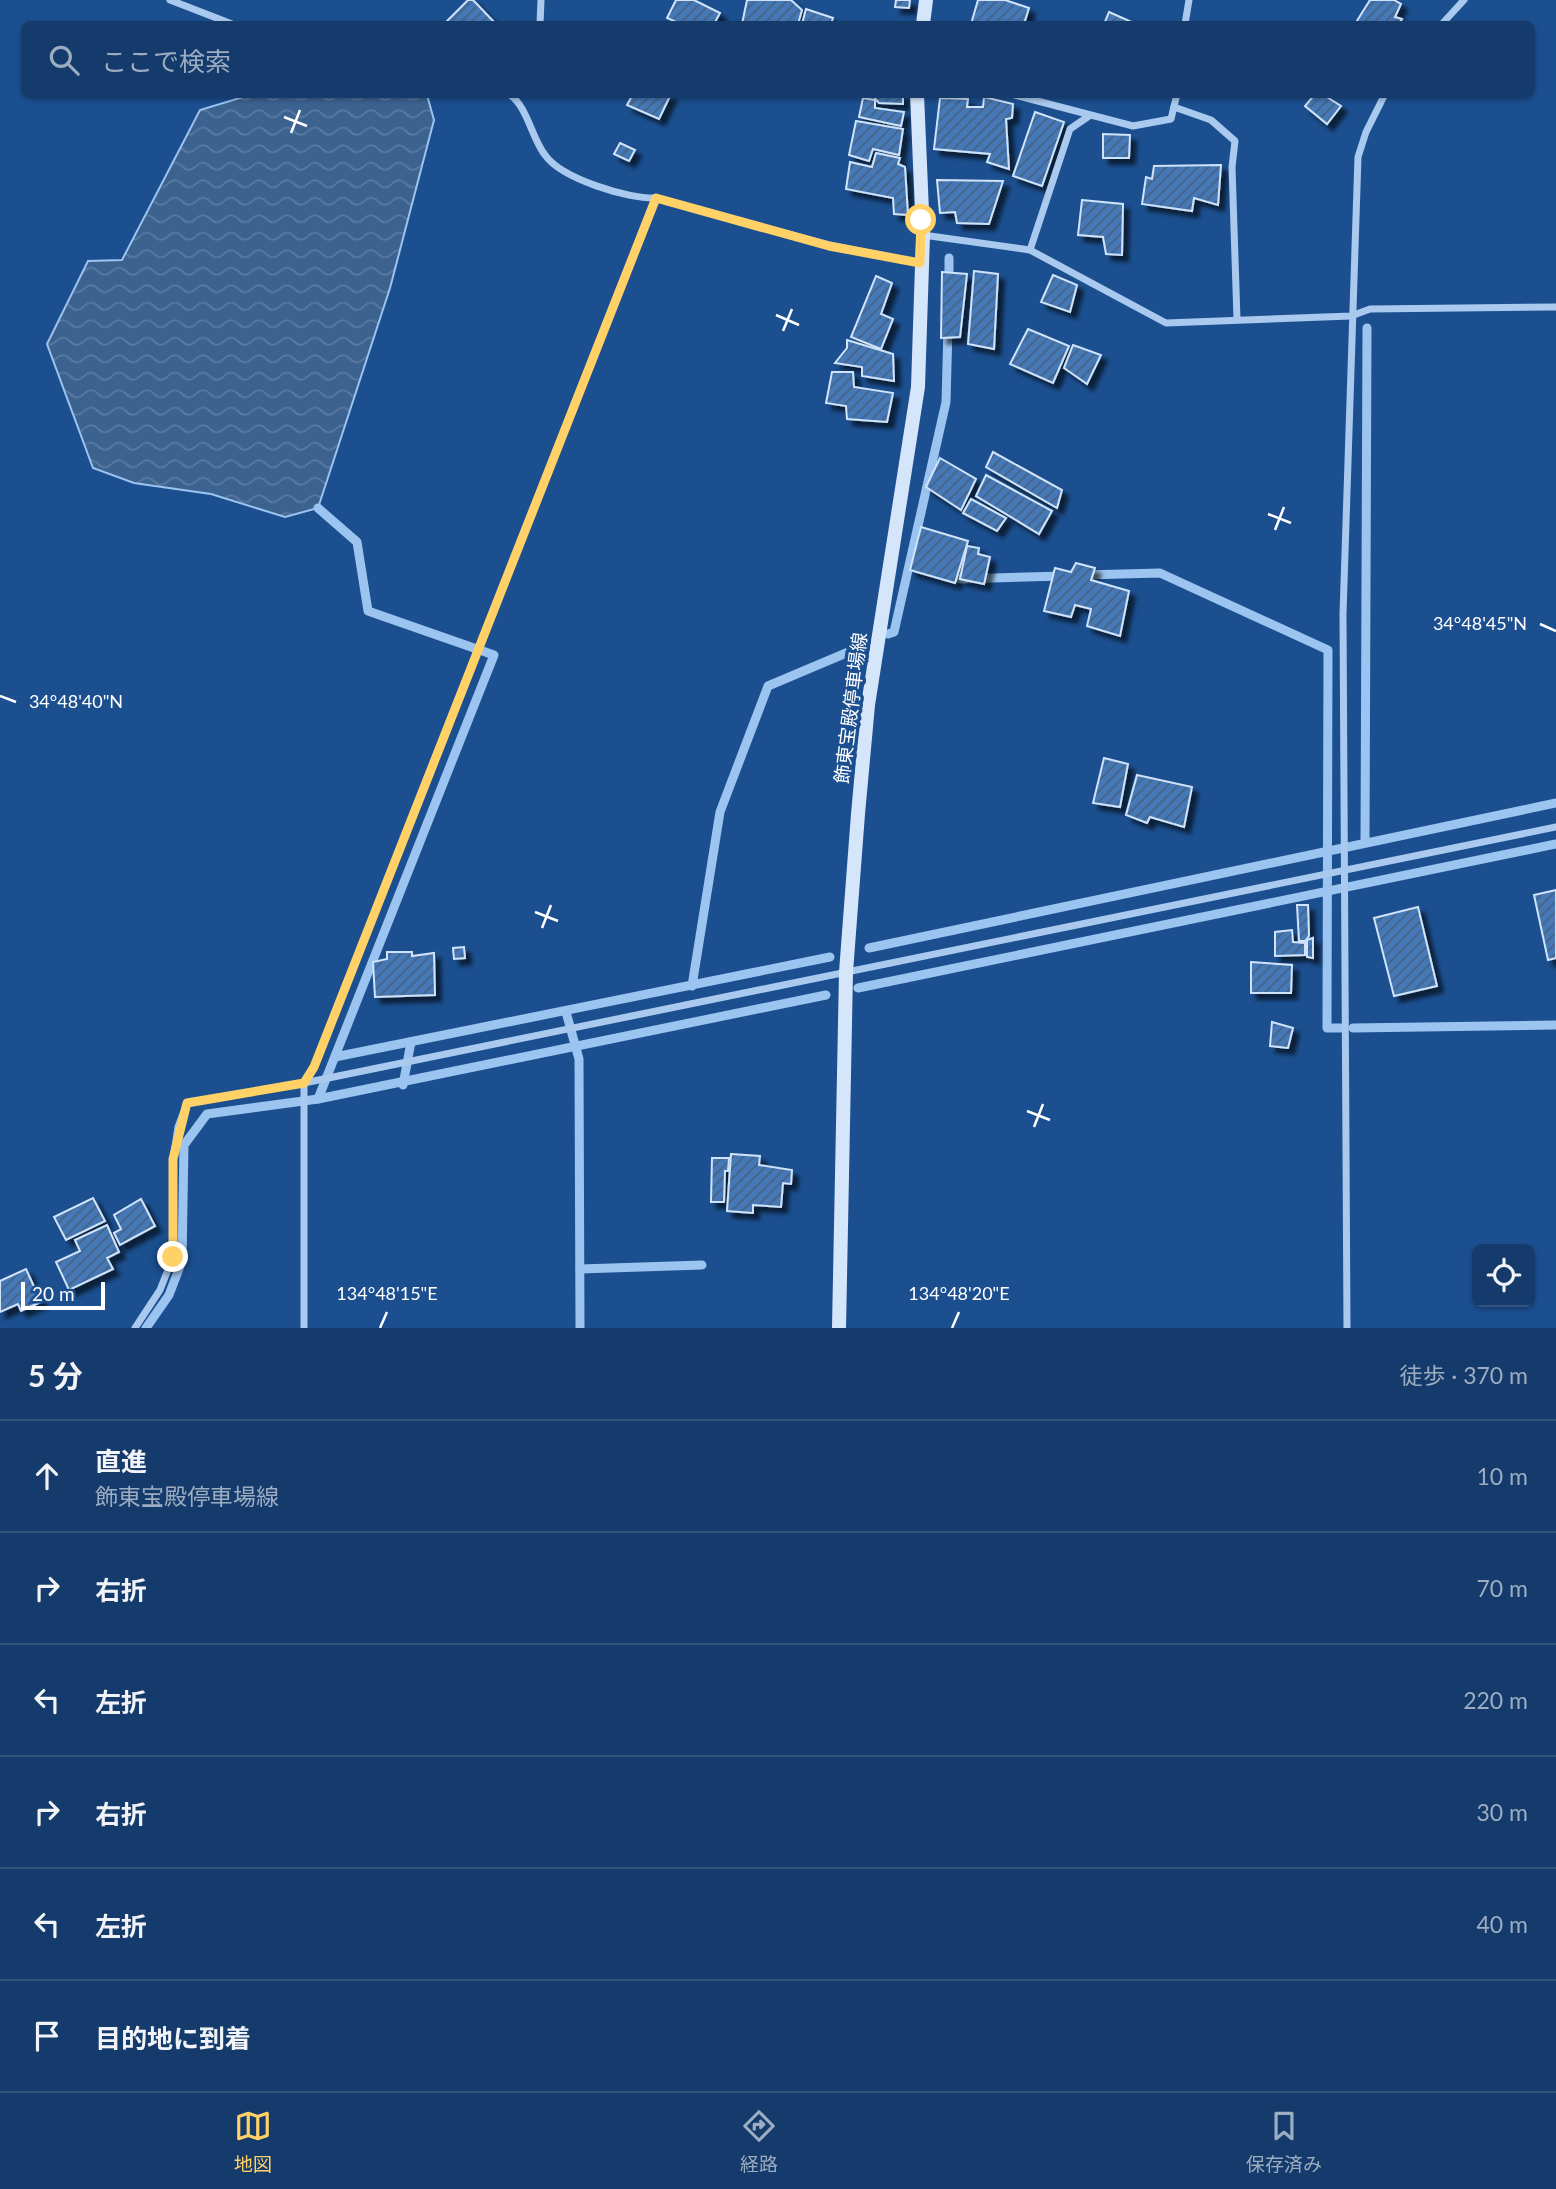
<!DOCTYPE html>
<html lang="ja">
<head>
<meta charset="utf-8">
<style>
  :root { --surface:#143b6b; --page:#1d4271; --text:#f1f3f6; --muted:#9dadc1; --line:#33557e; --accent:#ffd166 }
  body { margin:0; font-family:Lato,"Noto Sans JP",sans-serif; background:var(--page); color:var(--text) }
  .controls { position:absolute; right:21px; bottom:21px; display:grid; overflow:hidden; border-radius:10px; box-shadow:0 2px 5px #0004 }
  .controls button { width:63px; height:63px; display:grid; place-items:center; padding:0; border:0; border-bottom:2px solid var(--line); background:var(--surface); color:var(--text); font:35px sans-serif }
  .scale { position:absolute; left:21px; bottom:18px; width:84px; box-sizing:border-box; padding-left:7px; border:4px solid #fff; border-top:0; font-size:19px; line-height:24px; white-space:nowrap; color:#fff; -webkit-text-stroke:5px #1b4f8f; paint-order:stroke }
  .stop { position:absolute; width:21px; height:21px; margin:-16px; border:5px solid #ffd166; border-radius:50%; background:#fff }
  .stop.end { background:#ffd166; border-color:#fff; box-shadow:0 2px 7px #0008 }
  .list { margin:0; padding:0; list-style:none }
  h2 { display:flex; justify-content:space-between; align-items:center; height:91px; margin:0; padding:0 28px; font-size:30px }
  h2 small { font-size:23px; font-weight:400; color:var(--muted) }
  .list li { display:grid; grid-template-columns:46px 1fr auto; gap:21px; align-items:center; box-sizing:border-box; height:112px; padding:0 28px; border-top:2px solid var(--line) }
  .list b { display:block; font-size:26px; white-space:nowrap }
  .list p { margin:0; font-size:23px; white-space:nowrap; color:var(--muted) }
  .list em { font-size:23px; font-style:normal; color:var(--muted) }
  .icon { flex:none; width:38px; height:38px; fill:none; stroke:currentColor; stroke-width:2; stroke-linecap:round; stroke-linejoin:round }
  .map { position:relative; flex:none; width:1556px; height:1328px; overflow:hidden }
  .search { position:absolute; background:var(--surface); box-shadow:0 2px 5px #0004; left:21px; right:21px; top:21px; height:77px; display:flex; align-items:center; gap:18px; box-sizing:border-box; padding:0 24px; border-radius:10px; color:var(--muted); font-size:26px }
  .sheet { height:763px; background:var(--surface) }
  nav { display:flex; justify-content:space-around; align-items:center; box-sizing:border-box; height:98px; border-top:2px solid var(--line); background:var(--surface); font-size:19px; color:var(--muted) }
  nav a { display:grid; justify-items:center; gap:4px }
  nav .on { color:var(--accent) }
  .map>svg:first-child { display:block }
  .water { fill:url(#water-waves); stroke:#9cc4f0; stroke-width:2 }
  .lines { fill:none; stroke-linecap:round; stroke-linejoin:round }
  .stream { stroke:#9cc4f0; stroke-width:9 }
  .building { fill:url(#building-hatch); stroke:#cfe3fa; stroke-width:2; filter:url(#shadow) }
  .minor { stroke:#a9c9ee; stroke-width:7 }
  .secondary { stroke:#d6e6fa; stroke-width:14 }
  .route { stroke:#ffd166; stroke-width:9 }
  .ticks { fill:none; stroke:#fff; stroke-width:2.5 }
  .labels { text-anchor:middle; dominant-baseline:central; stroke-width:7; stroke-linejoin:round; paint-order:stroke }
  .street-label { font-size:19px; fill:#fff; stroke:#1b4f8f }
  .ticks-label { font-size:18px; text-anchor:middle; fill:#fff; stroke:#1b4f8f; stroke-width:7; stroke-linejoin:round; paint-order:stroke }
</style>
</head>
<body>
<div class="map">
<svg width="1556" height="1328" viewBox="0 0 1556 1328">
  <defs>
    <pattern id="water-waves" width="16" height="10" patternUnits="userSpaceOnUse" patternTransform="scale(1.75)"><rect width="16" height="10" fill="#3c6290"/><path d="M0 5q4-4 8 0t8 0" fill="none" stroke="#597aa1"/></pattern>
    <pattern id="building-hatch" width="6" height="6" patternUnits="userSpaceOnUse" patternTransform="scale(1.75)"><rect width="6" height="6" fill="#4478b7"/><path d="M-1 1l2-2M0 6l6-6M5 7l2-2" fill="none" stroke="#486282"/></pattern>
    <filter id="shadow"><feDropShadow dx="6" dy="6" stdDeviation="2" flood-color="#0009"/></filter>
  </defs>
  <rect width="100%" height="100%" fill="#1b4f8f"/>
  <polygon class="water" points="253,94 427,95 434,120 390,288 318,508 285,517 211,494 134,483 93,468 47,344 88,261 122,260 200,110"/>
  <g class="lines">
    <g class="stream">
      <polyline points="949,282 949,258"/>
      <polyline points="318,508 357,542 368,611 494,655 318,1099 826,995"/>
      <polyline points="950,572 960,579 1063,576"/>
      <polyline points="1084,575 1160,573 1328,650 1327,1028 1341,1028"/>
      <polyline points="888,634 894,632 946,402 948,328"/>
      <polyline points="1365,842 1367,328"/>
      <polyline points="869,948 1556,803"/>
      <polyline points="692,986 720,812 768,686 858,648"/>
      <polyline points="858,988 1556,844"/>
      <polyline points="566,1012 579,1059 580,1328"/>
      <polyline points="1353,1028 1556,1025"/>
      <polyline points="335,1057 830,957"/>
      <polyline points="403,1085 411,1042"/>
      <polyline points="580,1269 702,1265"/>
      <polyline points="146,1328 169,1295 182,1261 184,1145 207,1114 318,1099"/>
    </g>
  </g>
  <g class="building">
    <polygon points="468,0 473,0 496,24 450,24 447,21"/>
    <polygon points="676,0 694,0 720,13 714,24 681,24 667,18"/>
    <polygon points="747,0 791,0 802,10 798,24 742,24"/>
    <polygon points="896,0 910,0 909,8 895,7"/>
    <polygon points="978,0 1005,0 1029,8 1024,24 971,24"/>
    <polygon points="1370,0 1394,0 1401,4 1395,17 1402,19 1399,24 1355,24"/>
    <polygon points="806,9 833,18 831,24 802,24"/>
    <polygon points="1109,12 1136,24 1104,24"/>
    <polygon points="633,94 671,94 659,119 627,105"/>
    <polygon points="871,94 903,94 903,104 879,103"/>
    <polygon points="1315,94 1322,94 1341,106 1327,124 1305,106"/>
    <polygon points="984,97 1013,104 1012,118 1006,119 1009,169 987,162 990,154 934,149 940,98 968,99 967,107 983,107"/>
    <polygon points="863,98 875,100 875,108 904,112 901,126 859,117"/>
    <polygon points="1035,112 1064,122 1042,186 1013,176"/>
    <polygon points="856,121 903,129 899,155 873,149 869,161 849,155"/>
    <polygon points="1103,134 1130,135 1129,158 1103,158"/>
    <polygon points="620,143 635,150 629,161 614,154"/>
    <polygon points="876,153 900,158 898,164 905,167 908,215 894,214 893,198 846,189 850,162 872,167"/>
    <polygon points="1221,165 1218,205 1194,198 1192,211 1142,204 1146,177 1152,179 1154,166"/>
    <polygon points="937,180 1003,181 989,224 957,223 955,212 940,213"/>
    <polygon points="1082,200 1123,204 1122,255 1106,254 1103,237 1078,235"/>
    <polygon points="974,271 998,274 994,349 968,344"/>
    <polygon points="942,272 967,274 960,337 941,338"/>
    <polygon points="1053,275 1077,285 1070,312 1041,302"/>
    <polygon points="876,276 892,283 881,314 893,319 881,349 851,337"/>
    <polygon points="1028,329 1069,346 1053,383 1010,364"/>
    <polygon points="847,340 893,354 894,381 862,376 862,367 835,363 847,348"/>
    <polygon points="1073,345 1101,355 1087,384 1064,368"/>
    <polygon points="832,372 853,372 854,387 893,393 887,422 847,419 846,406 826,403"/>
    <polygon points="993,452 1062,490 1057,508 986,467"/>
    <polygon points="940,458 976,479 961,510 926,487"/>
    <polygon points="986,475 1052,511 1039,534 976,496"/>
    <polygon points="971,499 1006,518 997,531 963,513"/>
    <polygon points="921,527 968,541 955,583 910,570"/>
    <polygon points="967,546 979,548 978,554 990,557 984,584 960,579"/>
    <polygon points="1076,563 1095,568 1091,580 1129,591 1120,636 1087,626 1091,609 1075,605 1071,617 1044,611 1055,568 1071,572"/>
    <polygon points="1104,758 1128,764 1120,807 1093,803"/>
    <polygon points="1137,775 1192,787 1184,827 1150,817 1147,823 1126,815"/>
    <polygon points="1556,890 1556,958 1548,960 1534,895"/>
    <polygon points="1297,905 1308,905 1309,936 1305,941 1299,941"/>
    <polygon points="1418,907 1437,986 1394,996 1374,918"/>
    <polygon points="1292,930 1293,942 1305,943 1305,955 1275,956 1275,932"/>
    <polygon points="1313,938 1313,958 1307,957 1307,940"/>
    <polygon points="464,947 465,958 454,959 453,948"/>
    <polygon points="387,952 412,952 412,956 434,953 435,995 375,997 373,962 387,959"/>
    <polygon points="1251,962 1292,965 1291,993 1251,993"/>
    <polygon points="1272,1022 1293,1028 1288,1048 1270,1046"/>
    <polygon points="731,1154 760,1156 759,1165 792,1170 791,1184 783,1183 781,1207 753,1205 753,1213 727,1211"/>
    <polygon points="712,1158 729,1158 728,1171 725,1171 724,1202 711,1202"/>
    <polygon points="93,1198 105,1221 66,1240 54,1217"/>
    <polygon points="141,1199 155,1226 120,1245 114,1233 121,1229 114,1215"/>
    <polygon points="107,1225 119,1252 107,1258 113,1269 69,1290 56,1262 80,1251 75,1240"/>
    <polygon points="26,1269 41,1302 21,1311 18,1304 0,1312 0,1281"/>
  </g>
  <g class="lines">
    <g class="minor">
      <polyline points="170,0 232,24"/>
      <polyline points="540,24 541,0"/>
      <polyline points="1185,24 1189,0"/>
      <polyline points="1442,24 1464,0"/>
      <path d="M509 94C528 107 531 137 545 155 562 179 628 199 656 198L829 245 920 263"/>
      <polyline points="1011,94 1133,126 1171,119 1177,94"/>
      <polyline points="1174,107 1211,120 1235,141 1232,167 1237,319"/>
      <polyline points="923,235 1030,250 1166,323 1351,316 1370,309 1556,307"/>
      <polyline points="1030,250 1070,129 1089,116"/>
      <polyline points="135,1328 160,1290 173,1257 173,1159 178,1127 187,1103 304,1083 1556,827"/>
      <polyline points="304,1328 304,1083 314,1067 656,198"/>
      <polyline points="1347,1328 1343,614 1358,157 1366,132 1385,94"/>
    </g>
    <g class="secondary">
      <polyline points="923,24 926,0"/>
      <polyline points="839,1328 846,972 858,814 868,705 918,387 923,235 917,94"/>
    </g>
  </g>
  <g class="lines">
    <polyline class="route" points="173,1257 173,1159 187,1103 304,1083 314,1067 656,198 829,246 920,263 921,220"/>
  </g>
  <path class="ticks" d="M284 117 307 126M291 133 300 110M776 315 799 325M783 331 792 309M1268 514 1291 523M1275 530 1284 507M1540 624 1556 631M0 696 16 702M535 912 558 921M542 928 551 905M1027 1111 1050 1120M1034 1127 1043 1104M380 1328 387 1312M952 1328 959 1312"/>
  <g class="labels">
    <g class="street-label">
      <text transform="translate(850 708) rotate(-83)">飾東宝殿停車場線</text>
    </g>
  </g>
  <g class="ticks-label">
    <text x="1480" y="630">34°48'45"N</text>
    <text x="76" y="708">34°48'40"N</text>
    <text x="387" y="1300">134°48'15"E</text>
    <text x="959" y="1300">134°48'20"E</text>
  </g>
</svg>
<div class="controls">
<button><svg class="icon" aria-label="locate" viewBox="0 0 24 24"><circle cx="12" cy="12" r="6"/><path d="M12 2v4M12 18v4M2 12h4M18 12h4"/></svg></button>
</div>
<div class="scale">20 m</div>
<div class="stop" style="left:921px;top:220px"></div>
<div class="stop end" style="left:173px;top:1257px"></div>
<div class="search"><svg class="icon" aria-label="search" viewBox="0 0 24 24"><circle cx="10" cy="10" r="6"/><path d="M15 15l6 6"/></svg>ここで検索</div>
</div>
<section class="sheet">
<h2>5 分<small>徒歩 · 370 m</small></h2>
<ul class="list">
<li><svg class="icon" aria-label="ahead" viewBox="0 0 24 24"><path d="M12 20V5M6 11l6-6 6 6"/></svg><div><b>直進</b><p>飾東宝殿停車場線</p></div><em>10 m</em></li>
<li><svg class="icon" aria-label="right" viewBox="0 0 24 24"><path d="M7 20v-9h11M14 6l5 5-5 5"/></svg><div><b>右折</b></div><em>70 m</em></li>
<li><svg class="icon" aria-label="left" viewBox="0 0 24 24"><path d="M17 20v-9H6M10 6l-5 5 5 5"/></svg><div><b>左折</b></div><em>220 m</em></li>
<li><svg class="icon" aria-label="right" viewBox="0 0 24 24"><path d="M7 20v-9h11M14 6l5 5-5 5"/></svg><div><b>右折</b></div><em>30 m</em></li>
<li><svg class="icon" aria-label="left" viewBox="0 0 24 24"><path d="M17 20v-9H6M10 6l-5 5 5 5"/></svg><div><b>左折</b></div><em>40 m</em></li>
<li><svg class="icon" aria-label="arrive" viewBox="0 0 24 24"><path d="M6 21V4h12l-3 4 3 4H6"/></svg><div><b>目的地に到着</b></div></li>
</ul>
</section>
<nav>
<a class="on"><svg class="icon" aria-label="map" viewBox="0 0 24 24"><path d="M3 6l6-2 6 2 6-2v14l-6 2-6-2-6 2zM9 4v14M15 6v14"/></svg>地図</a>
<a><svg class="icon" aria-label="directions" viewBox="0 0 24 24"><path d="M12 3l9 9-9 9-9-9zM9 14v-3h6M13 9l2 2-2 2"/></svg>経路</a>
<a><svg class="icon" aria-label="saved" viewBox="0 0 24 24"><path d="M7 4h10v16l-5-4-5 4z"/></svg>保存済み</a>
</nav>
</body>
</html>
